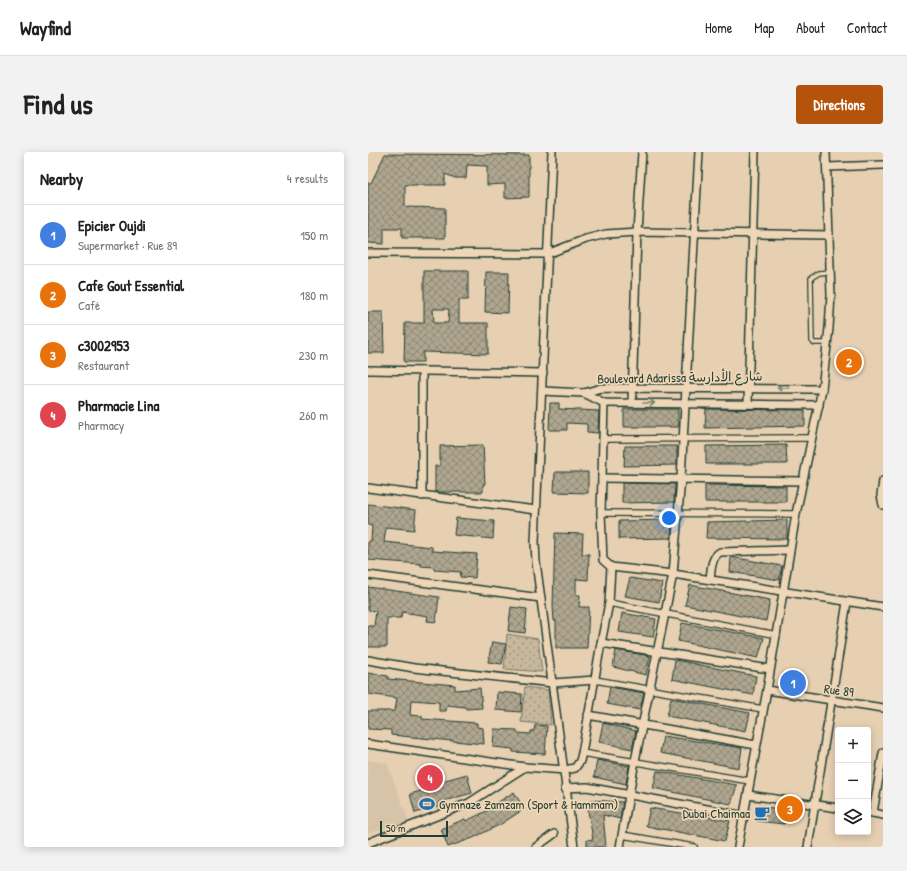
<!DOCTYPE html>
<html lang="en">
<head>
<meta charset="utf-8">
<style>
  :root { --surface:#fff; --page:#f2f2f2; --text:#222; --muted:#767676; --line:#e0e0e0; --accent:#b45309 }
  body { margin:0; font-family:"Patrick Hand","Playpen Sans Arabic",sans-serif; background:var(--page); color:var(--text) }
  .controls { position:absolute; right:12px; bottom:12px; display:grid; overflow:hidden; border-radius:4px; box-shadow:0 2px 10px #0003 }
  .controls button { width:36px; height:36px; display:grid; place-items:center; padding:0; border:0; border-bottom:1px solid var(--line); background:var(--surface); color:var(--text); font:20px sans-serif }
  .scale { position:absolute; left:12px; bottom:10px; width:68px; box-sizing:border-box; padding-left:4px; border:2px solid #1f3d34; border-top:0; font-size:11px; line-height:14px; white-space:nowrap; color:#1f3d34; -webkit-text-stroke:3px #efd6b7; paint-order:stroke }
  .you { position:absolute; left:301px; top:366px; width:14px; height:14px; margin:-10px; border:3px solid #fff; border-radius:50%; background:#1a73e8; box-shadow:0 0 0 6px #1a73e833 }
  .badge { display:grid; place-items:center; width:26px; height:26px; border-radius:50%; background:var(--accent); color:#fff; font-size:13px; font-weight:700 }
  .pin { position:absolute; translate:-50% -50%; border:2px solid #fff; box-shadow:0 1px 4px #0006 }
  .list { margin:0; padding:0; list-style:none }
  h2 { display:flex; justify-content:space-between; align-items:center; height:52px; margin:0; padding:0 16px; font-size:17px }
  h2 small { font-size:13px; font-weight:400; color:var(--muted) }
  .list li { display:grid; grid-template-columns:26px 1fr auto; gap:12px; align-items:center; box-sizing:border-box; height:60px; padding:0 16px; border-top:1px solid var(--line) }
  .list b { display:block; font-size:15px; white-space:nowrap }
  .list p { margin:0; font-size:13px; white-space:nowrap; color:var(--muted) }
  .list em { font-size:13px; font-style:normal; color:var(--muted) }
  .icon { flex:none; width:22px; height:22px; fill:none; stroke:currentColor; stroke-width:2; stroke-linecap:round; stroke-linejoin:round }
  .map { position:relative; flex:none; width:515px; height:695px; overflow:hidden; border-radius:4px }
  header { display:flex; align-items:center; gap:24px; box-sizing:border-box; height:56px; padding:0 20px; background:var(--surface); border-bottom:1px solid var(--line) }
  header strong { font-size:19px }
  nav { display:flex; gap:22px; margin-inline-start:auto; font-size:14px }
  .intro { display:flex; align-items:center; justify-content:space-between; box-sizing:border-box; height:96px; padding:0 24px }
  h1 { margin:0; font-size:28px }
  .button { padding:10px 18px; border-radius:4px; background:var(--accent); color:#fff; font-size:14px; font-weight:700 }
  main { display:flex; gap:24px; padding:0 24px }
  aside { flex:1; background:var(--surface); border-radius:4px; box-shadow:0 2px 10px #0003 }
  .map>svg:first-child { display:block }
  .built { fill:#d6c3a8 }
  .grass { fill:url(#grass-dots); stroke:#727a68 }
  .building { fill:url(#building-cross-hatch); stroke:#1f3d34; fill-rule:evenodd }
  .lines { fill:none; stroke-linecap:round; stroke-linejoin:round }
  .service-casing { stroke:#1f3d34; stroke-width:6 }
  .pedestrian-casing { stroke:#1f3d34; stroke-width:8 }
  .minor-casing { stroke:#1f3d34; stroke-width:10 }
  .service { stroke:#efd6b7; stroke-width:3.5 }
  .pedestrian { stroke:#efd6b7; stroke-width:5.5 }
  .minor { stroke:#efd6b7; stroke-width:7 }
  .oneway { stroke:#7d826f }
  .labels { text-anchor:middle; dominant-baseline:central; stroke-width:3.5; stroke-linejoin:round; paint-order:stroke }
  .street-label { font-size:13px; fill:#1f3d34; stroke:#efd6b7 }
  .poi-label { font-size:13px; fill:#1f3d34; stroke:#efd6b7; text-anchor:start }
</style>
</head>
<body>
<header>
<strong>Wayfind</strong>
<nav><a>Home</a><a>Map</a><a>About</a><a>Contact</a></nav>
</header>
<div class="intro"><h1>Find us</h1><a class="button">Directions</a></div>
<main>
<aside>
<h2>Nearby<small>4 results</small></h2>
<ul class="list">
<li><span class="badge" style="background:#3f7fe0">1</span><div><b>Epicier Oujdi</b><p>Supermarket · Rue 89</p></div><em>150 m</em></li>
<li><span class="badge" style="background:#e8710a">2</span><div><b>Cafe Gout Essential</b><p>Café</p></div><em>180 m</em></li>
<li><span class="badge" style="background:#e8710a">3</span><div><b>c3002953</b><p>Restaurant</p></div><em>230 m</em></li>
<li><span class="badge" style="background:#e0444e">4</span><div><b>Pharmacie Lina</b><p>Pharmacy</p></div><em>260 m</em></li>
</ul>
</aside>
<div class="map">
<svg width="515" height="695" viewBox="0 0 515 695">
  <defs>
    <pattern id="grass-dots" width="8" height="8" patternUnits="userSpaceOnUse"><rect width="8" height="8" fill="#c6b79d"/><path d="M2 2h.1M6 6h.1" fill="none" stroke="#a09681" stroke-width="1.8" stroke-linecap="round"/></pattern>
    <pattern id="building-cross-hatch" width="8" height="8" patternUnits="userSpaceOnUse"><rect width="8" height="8" fill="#afa68f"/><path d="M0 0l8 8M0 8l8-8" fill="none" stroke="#8e8876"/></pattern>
  </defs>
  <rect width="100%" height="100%" fill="#e7d0b2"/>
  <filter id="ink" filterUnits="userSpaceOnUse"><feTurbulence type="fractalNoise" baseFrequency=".025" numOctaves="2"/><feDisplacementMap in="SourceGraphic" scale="8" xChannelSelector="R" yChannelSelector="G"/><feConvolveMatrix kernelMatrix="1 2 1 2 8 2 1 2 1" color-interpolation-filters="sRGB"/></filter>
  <g filter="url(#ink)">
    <polygon class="built" points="0,608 19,611 41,670 0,681"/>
    <g class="grass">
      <polygon points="139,482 170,487 174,520 136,517"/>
      <polygon points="157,535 180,538 183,573 153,570"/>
    </g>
    <g class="building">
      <polygon points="17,2 161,3 161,45 137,46 137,32 119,33 119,14 99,13 98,26 87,26 77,22 77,33 37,33 37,55 77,56 77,86 34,86 34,76 16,76 16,92 0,91 0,31 3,31"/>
      <path d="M56 119H100V148H91V171H120V202L55 200V210H36L37 171H56ZM65 157H81L80 171H66Z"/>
      <polygon points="118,120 141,120 140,161 117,160"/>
      <polygon points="0,160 15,160 16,201 0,201"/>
      <rect x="476" y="203" width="16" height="13"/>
      <polygon points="182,251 191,251 191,257 231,259 230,281 219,280 219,272 199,271 199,278 181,278"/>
      <rect x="256" y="257" width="54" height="18"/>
      <polygon points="338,257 437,258 437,274 337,276"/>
      <polygon points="115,293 117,332 115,332 115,340 67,340 67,314 72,314 72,294"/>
      <polygon points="418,293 419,312 338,312 338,294"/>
      <polygon points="257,294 309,294 309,313 256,314"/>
      <polygon points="187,320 220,320 220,341 186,340"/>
      <polygon points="254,331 307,332 306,350 254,351"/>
      <polygon points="337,333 418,334 418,350 337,350"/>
      <polygon points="0,352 48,358 46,378 18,375 16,390 64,395 64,399 109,402 107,426 92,425 93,420 66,418 66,415 53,414 53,412 0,408 0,389 3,389 4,374 0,373"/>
      <polygon points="88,366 126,369 125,387 86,383"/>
      <polygon points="304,368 303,386 251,387 251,369"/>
      <polygon points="419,368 419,387 338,386 339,370"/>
      <polygon points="187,381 215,382 214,402 221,402 220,428 208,427 208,443 212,443 211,455 221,455 219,496 188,496 188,469 186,469 185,454"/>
      <polygon points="363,405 414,414 411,428 362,420"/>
      <polygon points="262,426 294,431 291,450 257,444"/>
      <polygon points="322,433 402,448 398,469 317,453"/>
      <polygon points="0,435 71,445 68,470 59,469 60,464 34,460 33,466 19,466 19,495 0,495 0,474 6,474 8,459 0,458"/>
      <polygon points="143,455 159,457 157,481 140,479"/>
      <polygon points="254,461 288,467 285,485 251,480"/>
      <polygon points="314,471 396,486 390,506 310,489"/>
      <polygon points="124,490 138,492 134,512 120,510"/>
      <polygon points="248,498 282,504 278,523 245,515"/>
      <polygon points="307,508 388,524 385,543 304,527"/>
      <polygon points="0,521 20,524 20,527 87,533 87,538 112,536 114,556 98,557 97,555 79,553 78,559 71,559 71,550 43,548 42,563 54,564 54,567 109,571 109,575 115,576 116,592 23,583 23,578 0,577 0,559 27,559 29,546 0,542"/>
      <polygon points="242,535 276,541 272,558 239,552"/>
      <polygon points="129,540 154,542 153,560 128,558"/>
      <polygon points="303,546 382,561 378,579 299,564"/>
      <polygon points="235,571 268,579 264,597 231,590"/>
      <polygon points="167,573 179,574 177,602 145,600 145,597 125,595 126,577 149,578 149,581 163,582 163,579 166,579"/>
      <polygon points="295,584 374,596 371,616 292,601"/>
      <polygon points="229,608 261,614 258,632 226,625"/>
      <polygon points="289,619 369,633 363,652 285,636"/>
      <polygon points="99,622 104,641 72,650 73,654 47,661 42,642 53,639 51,629 73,623 74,629"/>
      <polygon points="146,640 156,657 133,672 105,686 80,695 73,677 97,667 98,669 125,656 124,654"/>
      <polygon points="223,648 255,650 252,667 235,663 238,695 219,695 219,688 225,687 220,659"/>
      <polygon points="391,654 418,658 416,672 389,669"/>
      <polygon points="282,656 362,669 357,689 278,674"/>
    </g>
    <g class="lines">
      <defs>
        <polyline id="service" points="459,191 446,191 444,189 443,126 451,121 462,120"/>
        <g id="pedestrian">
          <polyline points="235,287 444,286"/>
          <polyline points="233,361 428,362"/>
          <polyline points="241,451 409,483"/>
          <polyline points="227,528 395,557"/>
          <polyline points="214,601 382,629"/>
          <polyline points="254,683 326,695"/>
        </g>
        <g id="minor">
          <polyline points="184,0 167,390 168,410 206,695"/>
          <polyline points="459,15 515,13"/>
          <polyline points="0,101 179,102 218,87 238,82 269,80 461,83"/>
          <polyline points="0,218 175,221"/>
          <polyline points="174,239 216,241 233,236 454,237"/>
          <polyline points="216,241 236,251 451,253"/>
          <polyline points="264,251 269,80 274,0"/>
          <polyline points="380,251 387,0"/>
          <polyline points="234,326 434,329"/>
          <polyline points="515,329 513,343 515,353"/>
          <polyline points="0,336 168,358"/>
          <polyline points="54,344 54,219"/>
          <polyline points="243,415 305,422 515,455"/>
          <polyline points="0,423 173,446"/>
          <path d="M342 428C343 419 343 405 352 400L422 398"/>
          <polyline points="233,491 402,517"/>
          <polyline points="0,508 46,516 185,531 227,528"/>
          <polyline points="399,538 515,556"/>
          <polyline points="220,563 388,593"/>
          <polyline points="0,592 157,615 197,618 207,616 212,609 214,601 233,491 241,451 243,415 235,408 233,361 236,251"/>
          <polyline points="197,636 219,635 377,664"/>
          <polyline points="380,643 470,656"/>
          <polyline points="500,660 515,663"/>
          <polyline points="505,661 515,601"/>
          <polyline points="0,691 101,651 157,615"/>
          <polyline points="168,695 186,682"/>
          <polyline points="252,695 267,609 305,422 313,326 331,0"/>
          <polyline points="370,695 399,538 428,362 454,237 461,176 463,143 458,0"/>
          <polyline points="440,695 479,450"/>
        </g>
      </defs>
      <use href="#service" class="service-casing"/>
      <use href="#pedestrian" class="pedestrian-casing"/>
      <use href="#minor" class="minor-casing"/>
      <use href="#service" class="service"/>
      <use href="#pedestrian" class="pedestrian"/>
      <use href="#minor" class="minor"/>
    </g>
    <defs><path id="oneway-shaft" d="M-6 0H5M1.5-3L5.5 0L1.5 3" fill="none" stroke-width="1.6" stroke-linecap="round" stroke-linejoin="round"/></defs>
    <g class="oneway">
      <use href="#oneway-shaft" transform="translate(415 236) rotate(-180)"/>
      <use href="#oneway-shaft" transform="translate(281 251)"/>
    </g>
  </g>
  <defs>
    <symbol id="stadium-bare" viewBox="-9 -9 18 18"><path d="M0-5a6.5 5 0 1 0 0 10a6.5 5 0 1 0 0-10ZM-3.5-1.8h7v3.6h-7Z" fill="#1f6fb2" stroke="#efd6b7" stroke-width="2.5" paint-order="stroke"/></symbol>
    <symbol id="cafe-bare" viewBox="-9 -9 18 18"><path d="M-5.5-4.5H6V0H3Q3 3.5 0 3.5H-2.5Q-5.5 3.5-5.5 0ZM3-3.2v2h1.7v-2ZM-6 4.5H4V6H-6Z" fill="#1f6fb2" stroke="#efd6b7" stroke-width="2.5" paint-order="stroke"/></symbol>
  </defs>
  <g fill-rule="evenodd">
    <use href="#stadium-bare" x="48" y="641" width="22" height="22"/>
    <use href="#cafe-bare" x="383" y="650" width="22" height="22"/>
  </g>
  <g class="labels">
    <g class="street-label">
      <text transform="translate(312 225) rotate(-1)">Boulevard Adarissa شارع الأدارسة</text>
      <text transform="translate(471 538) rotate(8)">Rue 89</text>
    </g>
    <g class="poi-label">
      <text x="71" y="652">Gymnaze Zamzam (Sport &amp; Hammam)</text>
      <text x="382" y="661" text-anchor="end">Dubai Chaimaa</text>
    </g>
  </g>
</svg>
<div class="controls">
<button>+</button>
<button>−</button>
<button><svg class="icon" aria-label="layers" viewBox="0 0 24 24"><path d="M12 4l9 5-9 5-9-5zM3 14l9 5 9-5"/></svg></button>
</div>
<div class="scale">50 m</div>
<div class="you"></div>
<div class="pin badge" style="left:425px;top:531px;background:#3f7fe0">1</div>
<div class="pin badge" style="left:481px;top:210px;background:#e8710a">2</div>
<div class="pin badge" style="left:422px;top:657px;background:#e8710a">3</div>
<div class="pin badge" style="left:62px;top:626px;background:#e0444e">4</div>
</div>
</main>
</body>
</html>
